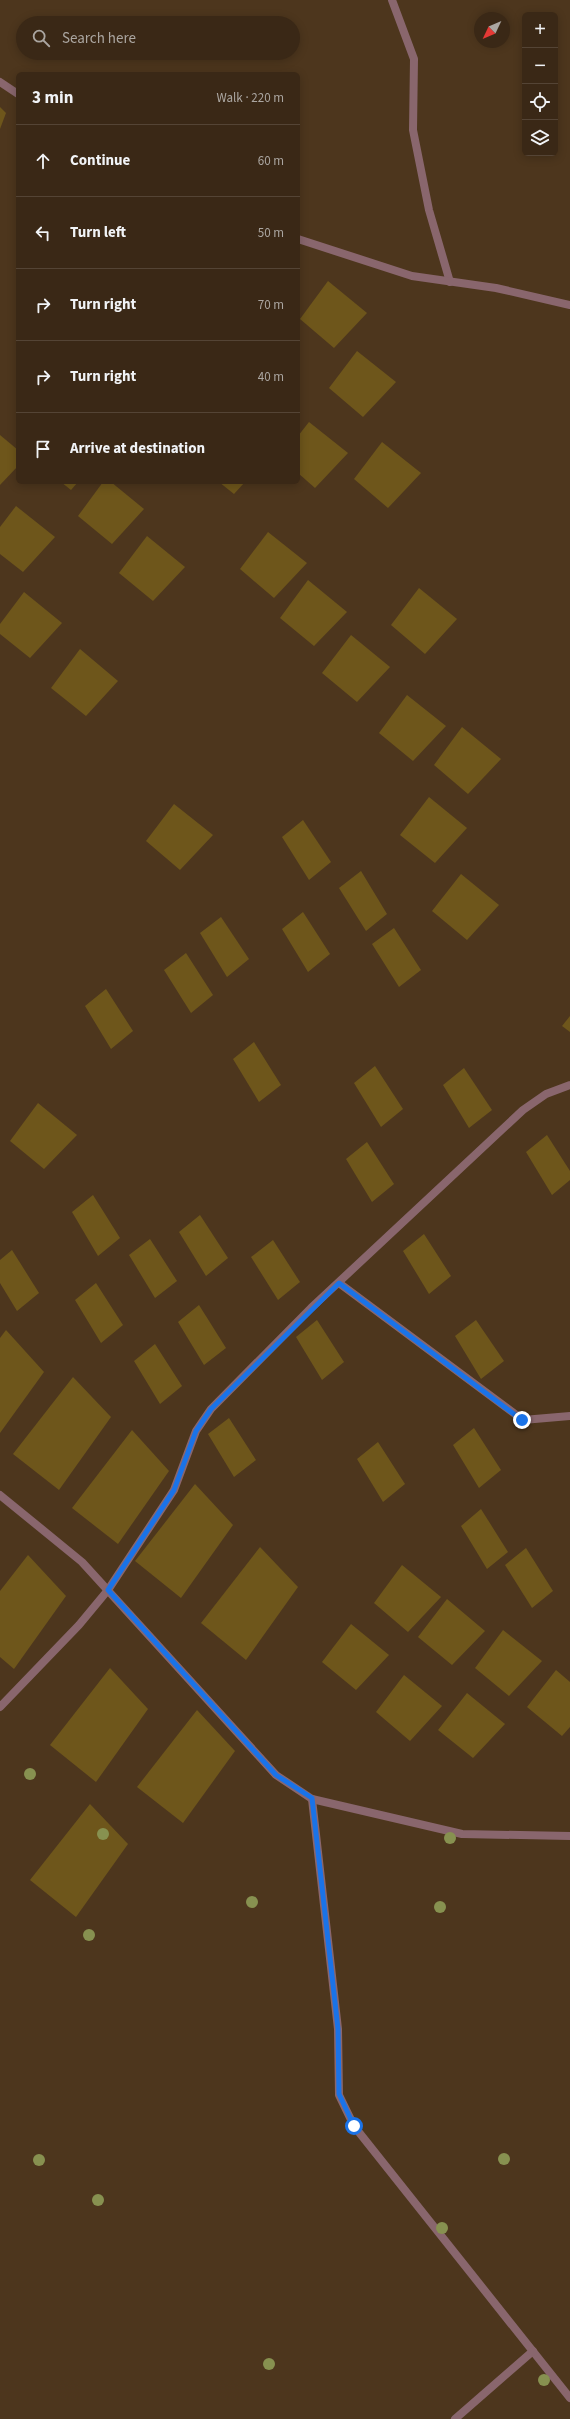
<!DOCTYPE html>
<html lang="en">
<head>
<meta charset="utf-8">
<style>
  :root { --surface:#3a2816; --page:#453423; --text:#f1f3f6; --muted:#aba6a1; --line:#544435 }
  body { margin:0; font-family:"Source Sans 3",sans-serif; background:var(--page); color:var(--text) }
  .controls { position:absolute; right:12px; top:12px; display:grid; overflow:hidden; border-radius:6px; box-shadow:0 2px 10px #0003 }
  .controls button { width:36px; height:36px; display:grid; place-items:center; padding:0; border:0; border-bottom:1px solid var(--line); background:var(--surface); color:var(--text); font:20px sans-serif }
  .compass { position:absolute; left:474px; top:12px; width:36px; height:36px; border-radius:50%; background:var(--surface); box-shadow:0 2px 10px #0003; rotate:226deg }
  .stop { position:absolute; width:12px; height:12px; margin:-9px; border:3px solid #1a73e8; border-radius:50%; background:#fff }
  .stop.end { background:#1a73e8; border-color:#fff; box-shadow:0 1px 4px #0008 }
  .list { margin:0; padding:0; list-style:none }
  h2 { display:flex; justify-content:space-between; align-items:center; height:52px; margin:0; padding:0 16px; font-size:17px }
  h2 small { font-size:13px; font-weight:400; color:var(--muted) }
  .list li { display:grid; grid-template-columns:26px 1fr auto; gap:12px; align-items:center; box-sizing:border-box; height:72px; padding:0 16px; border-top:1px solid var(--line) }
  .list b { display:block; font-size:15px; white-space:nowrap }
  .list em { font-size:13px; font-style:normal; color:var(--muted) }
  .icon { flex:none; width:22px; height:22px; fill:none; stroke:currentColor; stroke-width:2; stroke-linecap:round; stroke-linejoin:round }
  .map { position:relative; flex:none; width:570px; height:2419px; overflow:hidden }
  .search { position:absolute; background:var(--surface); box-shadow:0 2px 10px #0003; left:16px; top:16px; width:284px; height:44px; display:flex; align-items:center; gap:10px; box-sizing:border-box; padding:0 14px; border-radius:22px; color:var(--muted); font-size:15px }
  .panel { position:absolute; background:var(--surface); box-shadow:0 2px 10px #0003; left:16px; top:72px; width:284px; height:412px; border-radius:6px }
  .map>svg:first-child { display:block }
  .building { fill:#6e561b }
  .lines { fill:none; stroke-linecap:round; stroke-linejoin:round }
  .minor { stroke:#89666d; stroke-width:8 }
  .tree { fill:#879150 }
  .route { stroke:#1a73e8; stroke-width:5 }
</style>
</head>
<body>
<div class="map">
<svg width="570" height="2419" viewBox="0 0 570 2419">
  <rect width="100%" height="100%" fill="#4d361d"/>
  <g class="building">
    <polygon points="0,107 6,113 0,129"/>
    <polygon points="328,281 367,313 334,348 300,319"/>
    <polygon points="357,351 396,382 363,417 329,388"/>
    <polygon points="309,422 348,453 315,488 298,473 298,436"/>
    <polygon points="0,435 18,450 18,466 0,485"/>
    <polygon points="382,442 421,473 388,508 354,479"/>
    <polygon points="61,482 78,482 71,490"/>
    <polygon points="103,482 111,482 144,509 112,544 78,516"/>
    <polygon points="219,482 245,482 234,494"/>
    <polygon points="16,506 55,537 23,572 0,554 0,527"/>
    <polygon points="268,532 307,563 274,598 240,569"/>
    <polygon points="147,536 185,567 153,601 119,573"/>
    <polygon points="308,580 347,612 314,646 280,618"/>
    <polygon points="419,588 457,619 425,654 391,625"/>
    <polygon points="24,592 62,623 30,658 0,634 0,624"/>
    <polygon points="351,635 390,667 357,702 322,673"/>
    <polygon points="80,649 118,681 86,716 51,688"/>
    <polygon points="407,695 446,726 413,761 379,733"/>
    <polygon points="462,727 501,759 468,794 434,765"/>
    <polygon points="429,797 467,828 435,863 400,835"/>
    <polygon points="174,804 213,835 180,870 146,841"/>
    <polygon points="303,820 331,862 309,880 282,837"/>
    <polygon points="361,871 387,914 366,931 339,888"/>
    <polygon points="461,874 499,905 467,940 432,911"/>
    <polygon points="303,912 330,954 308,972 282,929"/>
    <polygon points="221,917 249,959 227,977 200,933"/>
    <polygon points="394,928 421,970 399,987 372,944"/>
    <polygon points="186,953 213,995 191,1013 164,970"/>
    <polygon points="106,989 133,1031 111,1049 85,1006"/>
    <polygon points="570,1016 570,1032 562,1026"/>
    <polygon points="254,1042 281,1085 259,1102 233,1059"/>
    <polygon points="375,1066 403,1109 381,1127 354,1083"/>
    <polygon points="464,1068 492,1110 469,1128 443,1085"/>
    <polygon points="38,1103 77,1135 44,1169 10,1141"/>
    <polygon points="547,1135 570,1171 570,1180 552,1195 526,1152"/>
    <polygon points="367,1142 394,1184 372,1202 346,1159"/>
    <polygon points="93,1195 120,1238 98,1256 72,1212"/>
    <polygon points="200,1215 228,1258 206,1276 179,1232"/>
    <polygon points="424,1234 451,1276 429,1294 403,1251"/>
    <polygon points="150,1239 177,1281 155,1298 129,1255"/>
    <polygon points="273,1240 300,1282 278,1300 251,1257"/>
    <polygon points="12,1250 39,1293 17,1311 0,1283 0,1260"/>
    <polygon points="96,1283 123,1325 101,1343 75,1300"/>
    <polygon points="199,1305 226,1348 204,1365 178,1322"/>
    <polygon points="317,1320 344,1362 322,1380 296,1337"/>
    <polygon points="476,1320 504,1361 481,1379 455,1336"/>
    <polygon points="6,1330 44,1372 0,1433 0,1338"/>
    <polygon points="155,1344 182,1386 160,1404 134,1361"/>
    <polygon points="73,1377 111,1417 59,1490 13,1454"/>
    <polygon points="229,1418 256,1460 234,1477 208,1434"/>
    <polygon points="474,1428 501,1470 479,1488 453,1445"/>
    <polygon points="132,1430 169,1471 118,1544 72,1508"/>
    <polygon points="378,1442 405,1484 383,1502 357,1459"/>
    <polygon points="195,1484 233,1525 181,1598 135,1561"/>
    <polygon points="481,1509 508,1552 487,1569 461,1526"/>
    <polygon points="260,1547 298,1587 246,1660 201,1623"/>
    <polygon points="526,1548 553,1591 532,1608 505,1565"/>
    <polygon points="28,1555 66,1596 14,1669 0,1657 0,1591"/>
    <polygon points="402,1565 441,1597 408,1632 374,1603"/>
    <polygon points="447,1599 485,1631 452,1665 418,1637"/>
    <polygon points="351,1624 389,1655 356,1690 322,1662"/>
    <polygon points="503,1630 542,1661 509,1696 475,1668"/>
    <polygon points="110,1668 148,1709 96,1782 50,1745"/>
    <polygon points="556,1670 570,1682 570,1727 562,1736 527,1707"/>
    <polygon points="404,1675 442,1706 410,1741 376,1712"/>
    <polygon points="467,1693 505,1724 473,1758 438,1730"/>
    <polygon points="197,1710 235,1751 183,1823 137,1787"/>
    <polygon points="90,1804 128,1844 76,1917 30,1880"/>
  </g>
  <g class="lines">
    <g class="minor">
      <polyline points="392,0 414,59 413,130 429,210 450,282"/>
      <polyline points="0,82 18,94"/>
      <polyline points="298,239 412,276 496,288 570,305"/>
      <polyline points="339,1283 523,1420 570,1416"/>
      <polyline points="0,1495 82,1562 276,1775 312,1799 462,1834 570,1836"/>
      <polyline points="0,1707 79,1625 108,1590 174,1490 196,1431 211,1409 311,1308 523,1110 546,1094 570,1085"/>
      <polyline points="312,1799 338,2029 339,2095 354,2126 570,2398"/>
      <polyline points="455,2419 533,2351"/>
    </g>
  </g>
  <g class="tree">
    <circle cx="30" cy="1774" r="6"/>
    <circle cx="103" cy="1834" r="6"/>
    <circle cx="450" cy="1838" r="6"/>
    <circle cx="252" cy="1902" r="6"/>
    <circle cx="440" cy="1907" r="6"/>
    <circle cx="89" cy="1935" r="6"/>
    <circle cx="504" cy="2159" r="6"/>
    <circle cx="39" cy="2160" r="6"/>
    <circle cx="98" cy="2200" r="6"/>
    <circle cx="442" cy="2228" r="6"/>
    <circle cx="269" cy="2364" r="6"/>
    <circle cx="544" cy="2380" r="6"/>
  </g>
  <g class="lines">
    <polyline class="route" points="354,2126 339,2094 338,2029 312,1798 276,1775 108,1590 174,1490 196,1431 211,1409 339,1283 522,1420"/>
  </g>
</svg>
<div class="controls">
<button>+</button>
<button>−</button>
<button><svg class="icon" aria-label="locate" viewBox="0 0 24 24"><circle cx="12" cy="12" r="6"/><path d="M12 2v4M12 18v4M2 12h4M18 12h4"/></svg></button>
<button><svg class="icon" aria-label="layers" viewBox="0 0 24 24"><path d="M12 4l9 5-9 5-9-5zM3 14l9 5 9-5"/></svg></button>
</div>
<svg class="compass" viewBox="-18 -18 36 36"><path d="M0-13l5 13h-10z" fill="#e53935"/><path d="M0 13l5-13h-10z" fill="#aba6a1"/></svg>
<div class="stop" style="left:354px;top:2126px"></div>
<div class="stop end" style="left:522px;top:1420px"></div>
<div class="search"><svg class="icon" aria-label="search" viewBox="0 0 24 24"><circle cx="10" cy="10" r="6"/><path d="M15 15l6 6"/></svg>Search here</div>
<section class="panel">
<h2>3 min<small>Walk · 220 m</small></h2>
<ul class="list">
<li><svg class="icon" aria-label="ahead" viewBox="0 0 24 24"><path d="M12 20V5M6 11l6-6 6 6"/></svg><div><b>Continue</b></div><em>60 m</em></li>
<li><svg class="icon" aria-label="left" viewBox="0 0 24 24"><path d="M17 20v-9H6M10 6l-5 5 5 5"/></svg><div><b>Turn left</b></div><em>50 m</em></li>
<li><svg class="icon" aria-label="right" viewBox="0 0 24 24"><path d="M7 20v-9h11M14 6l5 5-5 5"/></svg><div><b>Turn right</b></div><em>70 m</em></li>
<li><svg class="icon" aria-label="right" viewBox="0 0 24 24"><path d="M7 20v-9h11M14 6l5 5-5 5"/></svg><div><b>Turn right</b></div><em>40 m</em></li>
<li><svg class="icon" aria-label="arrive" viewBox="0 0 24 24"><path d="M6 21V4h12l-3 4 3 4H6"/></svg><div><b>Arrive at destination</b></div></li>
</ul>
</section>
</div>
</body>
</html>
